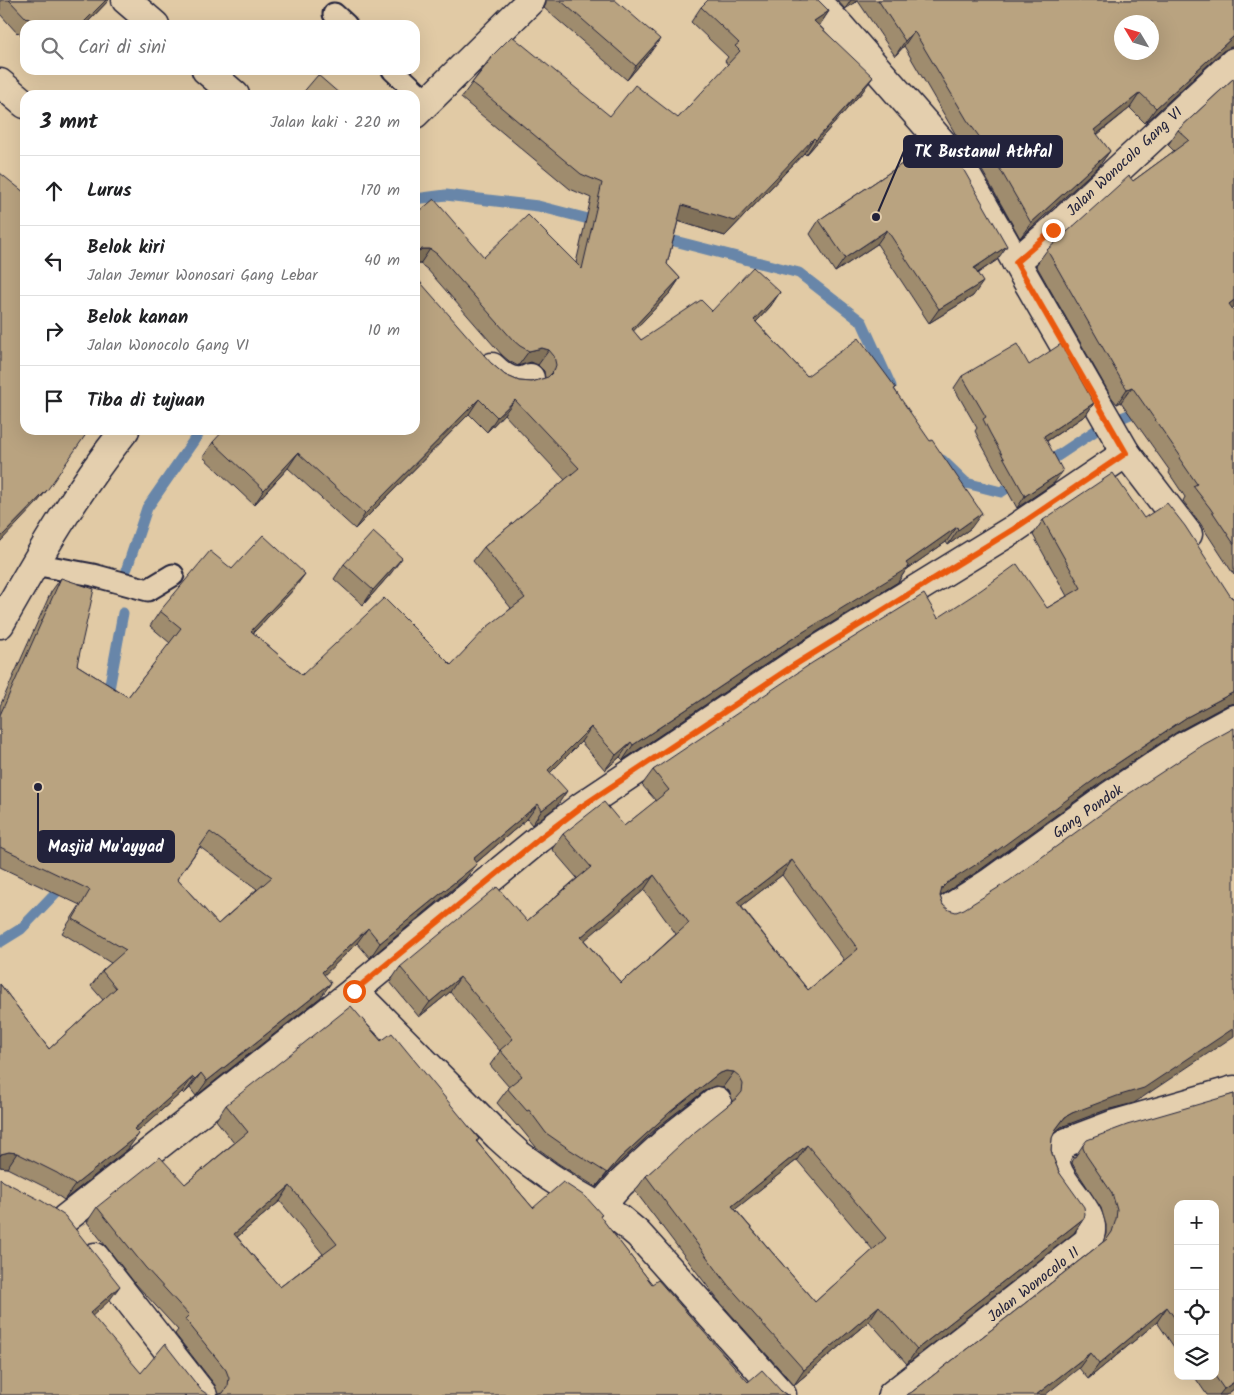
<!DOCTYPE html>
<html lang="id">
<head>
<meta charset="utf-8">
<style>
  :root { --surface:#fff; --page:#f6f6f6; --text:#202124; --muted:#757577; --line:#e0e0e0 }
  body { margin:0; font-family:Kalam,sans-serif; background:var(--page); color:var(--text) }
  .controls { position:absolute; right:15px; bottom:15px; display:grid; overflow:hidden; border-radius:10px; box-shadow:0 5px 20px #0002 }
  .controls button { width:45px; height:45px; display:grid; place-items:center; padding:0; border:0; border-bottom:1px solid var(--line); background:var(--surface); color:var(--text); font:25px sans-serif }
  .compass { position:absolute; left:1114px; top:15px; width:45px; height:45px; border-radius:50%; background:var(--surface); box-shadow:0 5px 20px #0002; rotate:308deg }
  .stop { position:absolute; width:15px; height:15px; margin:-11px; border:4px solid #ea580c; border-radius:50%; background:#fff }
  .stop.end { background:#ea580c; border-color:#fff; box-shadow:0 1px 5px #0008 }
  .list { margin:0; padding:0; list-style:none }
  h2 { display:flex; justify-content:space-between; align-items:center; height:65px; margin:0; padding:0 20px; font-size:21px }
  h2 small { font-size:16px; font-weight:400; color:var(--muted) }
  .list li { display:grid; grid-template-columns:32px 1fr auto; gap:15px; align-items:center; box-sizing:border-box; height:70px; padding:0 20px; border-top:1px solid var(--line) }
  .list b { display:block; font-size:19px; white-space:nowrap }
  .list p { margin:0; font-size:16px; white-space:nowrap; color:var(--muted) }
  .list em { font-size:16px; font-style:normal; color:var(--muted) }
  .icon { flex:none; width:28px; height:28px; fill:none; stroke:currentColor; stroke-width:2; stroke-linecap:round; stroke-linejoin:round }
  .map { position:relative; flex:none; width:1234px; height:1395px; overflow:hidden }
  .search { position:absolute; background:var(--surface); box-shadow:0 5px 20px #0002; left:20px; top:20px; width:400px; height:55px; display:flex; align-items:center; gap:12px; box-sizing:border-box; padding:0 18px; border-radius:15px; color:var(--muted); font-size:19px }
  .panel { position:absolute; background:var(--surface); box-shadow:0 5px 20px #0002; left:20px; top:90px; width:400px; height:345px; border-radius:15px }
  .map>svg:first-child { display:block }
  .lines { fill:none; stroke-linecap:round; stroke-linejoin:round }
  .stream { stroke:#6886a9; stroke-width:11 }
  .service-casing { stroke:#22223b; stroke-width:25 }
  .minor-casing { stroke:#22223b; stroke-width:31 }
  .service { stroke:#e4cfae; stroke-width:21 }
  .minor { stroke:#e4cfae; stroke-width:28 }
  .wall { fill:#9f8c6e; stroke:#22223b; fill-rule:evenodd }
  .shaded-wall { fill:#82725a; stroke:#22223b }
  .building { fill:#b9a380; stroke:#22223b; fill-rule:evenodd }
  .route { stroke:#ea580c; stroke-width:6 }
  .labels { text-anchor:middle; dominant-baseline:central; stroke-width:4; stroke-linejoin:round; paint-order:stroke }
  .street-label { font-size:15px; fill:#22223b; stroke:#e4cfae }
  .leader { fill:none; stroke:#22223b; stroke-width:2 }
  .callout-dot { fill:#22223b; stroke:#e4cfae; stroke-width:2 }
  .callout { fill:#22223b; stroke:#22223b; stroke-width:2 }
  .callout-label { font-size:16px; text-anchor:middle; font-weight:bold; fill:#fff }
</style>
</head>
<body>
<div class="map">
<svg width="1234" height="1395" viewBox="0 0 1234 1395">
  <rect width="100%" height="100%" fill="#e1caa5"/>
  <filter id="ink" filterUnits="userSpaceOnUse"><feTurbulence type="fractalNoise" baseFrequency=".02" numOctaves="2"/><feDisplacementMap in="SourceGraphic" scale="10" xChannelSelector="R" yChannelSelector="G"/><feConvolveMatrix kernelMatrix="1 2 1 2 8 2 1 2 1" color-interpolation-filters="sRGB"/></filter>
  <g filter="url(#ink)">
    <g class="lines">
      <g class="stream">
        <polyline points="415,199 446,195 538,206 600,222"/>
        <polyline points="659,237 799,273 862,322 891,386"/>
        <polyline points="942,460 966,483 1001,492 1018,481"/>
        <polyline points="1044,465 1104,425 1143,409"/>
        <polyline points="127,568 147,508 201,430"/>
        <polyline points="107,700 123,613"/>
        <polyline points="0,942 21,929 65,883"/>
      </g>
      <defs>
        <g id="service">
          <polyline points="334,14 346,25"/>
          <polyline points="393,70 427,102"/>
          <polyline points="34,564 93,575 148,590 173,575"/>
        </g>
        <g id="minor">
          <polyline points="126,0 155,25"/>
          <polyline points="815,0 838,24 950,152 965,173 1126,453 1188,534"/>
          <polyline points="206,70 235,95"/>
          <polyline points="0,83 25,104"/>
          <polyline points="415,114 531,0"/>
          <polyline points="1016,262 1053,230 1234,62"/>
          <path d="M492 367C502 377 516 387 530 378"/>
          <path d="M0 624C38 557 77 490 125 430"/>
          <polyline points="945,911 989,883 1108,797 1184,746 1234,719"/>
          <polyline points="354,991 498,1136 518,1154 550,1177 578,1195 620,1219 638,1234 782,1395"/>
          <polyline points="600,1207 620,1184 670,1138 717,1101"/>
          <polyline points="65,1219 354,991 539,839 581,807 793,665 1014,529 1126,453"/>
          <polyline points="95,1257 203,1395"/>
          <path d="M892 1395 1087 1242C1110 1207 1027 1173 1067 1142L1112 1125 1234 1090"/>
        </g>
      </defs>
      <use href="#service" class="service-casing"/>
      <use href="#minor" class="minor-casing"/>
      <use href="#service" class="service"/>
      <use href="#minor" class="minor"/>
    </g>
    <g class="wall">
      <polygon points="0,0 109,0 85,25 25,25 25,39 18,32 17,33 0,14"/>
      <polygon points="546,0 615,0 650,53 627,80 544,8 546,4"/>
      <polygon points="837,0 1234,0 1234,47 1231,47 1223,51 1145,123 1130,108 1097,135 1110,151 1099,166 1020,238 979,165 956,135 904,46 895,56 858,1 845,9"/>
      <path d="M701 7 829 11 819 26 863 91 806 155 804 153 725 236 678 221 667 264 680 278 670 293 633 331 641 340 712 311 780 292 770 307 756 322 807 376 895 390 971 528 948 545 946 542 906 570 898 582 784 652 623 760 620 757 605 770 581 742 550 773 557 806 532 825 527 819 476 863 477 864 466 878 370 958 357 943 324 975 321 997 196 1096 190 1088 184 1094 182 1092 137 1132 128 1149 64 1200 47 1188 7 1168 0 1167V984L49 1049 103 1000 91 986 102 971 111 963 62 933 80 905 0 867V706L51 592 61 578 77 665 128 697 170 643 150 626 160 611 232 569 294 589 253 633 302 675 451 665 511 608 473 561 484 547 565 480 504 414 487 432 469 414 355 529 288 468 254 505 203 457 213 442 491 363 505 375 519 381 532 382 545 378 544 371 538 365 531 362 518 366 509 361 502 355 427 269 420 264H415V215L484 257 576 263 591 198 570 189 461 98 491 57 610 116 678 118 728 65 725 61 728 57 691 22ZM200 847 257 889 218 924 177 879Z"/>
      <polygon points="1234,78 1234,307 1232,308 1234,311 1234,575 1200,523 1183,501 1185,497 1169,473 1170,471 1121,402 1117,404 1112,398 1036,265 1047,250 1133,181 1174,151 1168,145 1178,130"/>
      <polygon points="939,139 997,260 978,273 973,296 929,323 877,244 835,272 810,234 819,220"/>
      <polygon points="1029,365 1094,403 1086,415 1047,441 1054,483 1017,508 982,445 975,431 977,428 954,388 962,376"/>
      <path d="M1144 518 1234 599V703L1227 705 1177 732 1099 784 980 870 940 896 943 905 1134 1103 1106 1110 1061 1127 1054 1133 1052 1138 1051 1150 1053 1157 1059 1172 1084 1218 1074 1233 907 1364 869 1321 794 1385 718 1300 635 1191 646 1176 732 1102V1099L729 1091 723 1087 715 1086 707 1089 659 1126 609 1172 596 1187 559 1164 536 1147 518 1125 517 1126 497 1103 509 1087 490 1065 500 1051 450 992 419 1017 390 982 400 967 527 921 577 878 552 849 563 834 624 826 656 801 642 785 653 770 938 618 1047 608 1067 596 1033 535 1043 520ZM782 875 844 960 808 990 741 906ZM644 890 676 934 629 977 621 983 584 940ZM797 1160 873 1250 815 1302 735 1209Z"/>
      <polygon points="344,564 392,572 363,605 334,579"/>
      <path d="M381 1041 479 1139 477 1142 533 1208 600 1217 652 1284 748 1382 781 1391 787 1395 218 1394 215 1385 175 1334 178 1330 134 1282 87 1222 97 1207 185 1184 234 1143 216 1120 226 1105ZM280 1201 323 1254 280 1287 237 1237Z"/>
      <polygon points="1234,1094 1234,1389 1226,1395 1207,1395 1194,1376 1215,1376 1178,1204 1178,1353 1157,1322 1088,1379 1079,1368 912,1392 1103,1242 1106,1234 1106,1225 1101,1208 1076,1170 1072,1163 1073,1160 1083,1145"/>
    </g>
    <g class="shaded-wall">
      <polygon points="106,0 109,0 85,25 81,25"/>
      <polygon points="851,0 858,0 845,9"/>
      <polygon points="829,11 819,26 814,21"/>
      <polygon points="914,31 904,46 895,56 905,41"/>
      <polygon points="1234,36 1234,47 1231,47 1223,51 1145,123 1156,108"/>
      <polygon points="660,39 650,53 627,80 636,66"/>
      <polygon points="873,77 863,91 806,155 816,140"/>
      <polygon points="1140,93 1130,108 1083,145 1094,130"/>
      <polygon points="814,138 804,153 725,236 672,219 682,205"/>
      <polygon points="1110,151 1099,166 1020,238 1031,223"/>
      <polygon points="887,230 877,244 835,272 845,258"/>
      <polygon points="1007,246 997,260 964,282 974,268"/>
      <polygon points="422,249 430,249 420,264 415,264 415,253"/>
      <polygon points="680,278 670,293 621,344 632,329"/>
      <polygon points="983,282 973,296 929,323 939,309"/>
      <polygon points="780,292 770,307 744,335 754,320"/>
      <polygon points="1234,300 1234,307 1219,319 1229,304"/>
      <polygon points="542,348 549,350 538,365 531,362 518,366 529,351"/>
      <polygon points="1132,387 1121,402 1117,404 1127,389"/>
      <polygon points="479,399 469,414 355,529 365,514"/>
      <polygon points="515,400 504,414 487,432 497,417"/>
      <polygon points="1094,403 1086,415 1036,448 1044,436"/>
      <polygon points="298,453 288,468 254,505 264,490"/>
      <polygon points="1063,471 1054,483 1017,508 1025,496"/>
      <polygon points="48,489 37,503 0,542 0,538"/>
      <polygon points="982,513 971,528 948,545 958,530"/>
      <polygon points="957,527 946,542 906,570 898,582 784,652 623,760 633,745 906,563"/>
      <polygon points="402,558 392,572 363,605 373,590"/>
      <polygon points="305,574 294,589 241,646 251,631"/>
      <polygon points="1234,692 1234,703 1227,705 1177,732 1099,784 980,870 937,898 942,888 947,883 1109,769 1187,717"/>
      <polygon points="591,727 581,742 538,785 548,770"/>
      <polygon points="631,742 620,757 605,770 616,755"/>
      <polygon points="567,791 557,806 532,825 542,810"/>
      <polygon points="538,804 527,819 463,874 473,859"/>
      <polygon points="792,860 782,875 727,917 737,902"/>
      <polygon points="477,864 466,878 370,958 380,943"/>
      <polygon points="654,875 644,890 571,952 581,937"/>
      <polygon points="368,928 357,943 312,987 322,972"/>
      <polygon points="460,977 450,992 419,1017 430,1002"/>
      <polygon points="331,983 321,997 196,1096 207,1081"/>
      <polygon points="1234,1028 1234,1036 1134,1103 1106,1110 1061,1127 1055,1132 1045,1144 1056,1129 1065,1117 1072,1113"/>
      <polygon points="726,1071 734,1072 723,1087 715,1086 707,1089 659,1126 609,1172 596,1187 607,1173 620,1158 670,1112 718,1074"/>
      <polygon points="201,1073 190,1088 184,1094 195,1079"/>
      <polygon points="193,1077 182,1092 124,1144 134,1129"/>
      <polygon points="139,1134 128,1149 64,1200 75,1185"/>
      <polygon points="807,1145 797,1160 722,1220 732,1206"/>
      <polygon points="9,1152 17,1153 7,1168 0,1167 0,1156 1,1154"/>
      <polygon points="290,1186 280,1201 223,1249 234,1234"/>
      <polygon points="1084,1218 1074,1233 907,1364 917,1349"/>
      <polygon points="120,1286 109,1301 79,1328 90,1313"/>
      <polygon points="879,1306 869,1321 794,1385 804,1370"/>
      <polygon points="1167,1307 1157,1322 1088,1379 1099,1364"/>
      <polygon points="1090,1353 1079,1368 1045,1395 1036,1395"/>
      <polygon points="1234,1382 1234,1389 1226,1395 1219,1395 1224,1389"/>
    </g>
    <g class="building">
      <polygon points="9,0 106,0 81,25 35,25 28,18 27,19"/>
      <polygon points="560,0 615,0 660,39 636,66"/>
      <path d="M708 0H818L829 11 814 21 873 77 816 140 814 138 735 221 682 205 667 264 680 278 632 329 641 340 701 300 712 311 753 267 780 292 754 320 807 376 859 338 896 388 894 389 930 441 932 440 982 513 958 530 957 527 906 563 909 567 795 637 633 745 631 742 616 755 591 727 548 770 567 791 542 810 538 804 473 859 477 864 380 943 368 928 322 972 331 983 207 1081 201 1073 195 1079 193 1077 134 1129 139 1134 75 1185 57 1173 17 1153 9 1152 1 1154 0 1156V984L49 1049 116 988 102 971 126 950 73 919 90 890 0 847V715L61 578 94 589 77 665 128 697 181 628 160 611 210 551 232 569 263 535 305 574 251 631 302 675 384 598 451 665 487 627 525 598 484 547 579 468 515 400 497 417 479 399 365 514 298 453 264 490 213 442 224 430H415V276L491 363 505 375 519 381 532 382 548 377 554 371 556 365 554 356 549 350 542 348 529 351 520 346 513 340 437 254 430 249H422L415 253V215L434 199 484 257 528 215 582 269 602 183 581 174 472 83 492 58 491 57 512 36 610 116 635 85 678 118 740 51 735 46 739 43 701 7ZM210 832 272 877 218 924 177 879Z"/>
      <path d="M878 0H1234V36L1156 108 1140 93 1094 130 1110 151 1031 223 989 150 967 120 914 31 905 41ZM1122 22H1152V52H1122Z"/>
      <polygon points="318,75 341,95 301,95"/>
      <polygon points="1234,78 1234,300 1229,304 1234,311 1234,544 1210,508 1193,486 1197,484 1179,458 1181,457 1132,387 1127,389 1123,383 1047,250 1129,176 1133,181 1189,140 1178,130"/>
      <polygon points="939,139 948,148 962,167 1007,246 974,268 983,282 939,309 887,230 845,258 819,220"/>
      <polygon points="0,173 25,193 25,430 89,430 48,489 0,538"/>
      <polygon points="1017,344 1029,365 1061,344 1094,403 1044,436 1063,471 1025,496 990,433 983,419 986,417 962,376"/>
      <path d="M1113 473 1144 518 1167 503 1185 526 1231 597 1234 599V692L1187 717 1109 769 991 855 947 883 942 888 940 896 943 905 949 910 956 912 964 909 1009 881 1127 795 1203 745 1234 728V1028L1144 1088 1117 1096 1072 1113 1065 1117 1056 1129 1052 1138 1051 1150 1053 1157 1059 1172 1084 1207 1085 1214 1084 1218 917 1349 879 1306 804 1370 728 1285 646 1176 691 1135 737 1098 742 1092 743 1084 739 1076 734 1072 726 1071 718 1074 670 1112 620 1158 607 1173 569 1149 546 1133 529 1110 527 1111 507 1088 522 1076 500 1050 513 1039 460 977 430 1002 400 967 497 887 527 921 591 867 563 834 604 802 624 826 669 790 653 770 812 663 924 594 938 618 981 590 1017 564 1047 608 1081 588 1043 520ZM792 860 858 949 808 990 737 902ZM654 875 689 923 629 977 628 976 621 983 581 937ZM807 1145 886 1238 815 1302 732 1206Z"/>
      <polygon points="373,532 402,558 373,590 344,564"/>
      <path d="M351 1006 381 1041 392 1033 479 1139 476 1141 533 1208 563 1182 586 1197 602 1215 600 1216 652 1284 658 1280 748 1382 762 1370 781 1391 787 1395H790H217L223 1393 228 1386 229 1378 226 1370 185 1319 189 1315 145 1267 97 1207 160 1157 185 1184 248 1132 226 1105ZM290 1186 337 1244 280 1287 234 1234Z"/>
      <polygon points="1234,1094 1234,1382 1224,1389 1215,1376 1215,1204 1178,1204 1178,1323 1167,1307 1099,1364 1090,1353 1036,1395 906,1395 912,1392 1107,1239 1112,1232 1116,1219 1117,1210 1112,1193 1086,1155 1083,1148 1083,1145 1087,1140 1127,1125"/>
      <polygon points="0,1178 3,1181 42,1201 65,1216 120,1286 90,1313 141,1373 165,1344 201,1390 207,1394 211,1395 0,1395"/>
    </g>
  </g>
  <g class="lines" filter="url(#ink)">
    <polyline class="route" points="354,991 539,839 581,807 793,666 1014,529 1126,453 1016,262 1053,230"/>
  </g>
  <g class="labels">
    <g class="street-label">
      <text transform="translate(1125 162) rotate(-43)">Jalan Wonocolo Gang VI</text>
      <text transform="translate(1088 812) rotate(-35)">Gang Pondok</text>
      <text transform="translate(1034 1285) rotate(-38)">Jalan Wonocolo II</text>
    </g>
  </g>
  <path class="leader" d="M876 217L904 151M38 787L38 846"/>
  <g class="callout-dot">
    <circle cx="876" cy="217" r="5"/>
    <circle cx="38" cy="787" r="5"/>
  </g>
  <g class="callout">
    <rect x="904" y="136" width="158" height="31" rx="5"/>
    <rect x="38" y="831" width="136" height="31" rx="5"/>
  </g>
  <g class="callout-label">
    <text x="983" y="157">TK Bustanul Athfal</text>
    <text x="106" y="852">Masjid Mu'ayyad</text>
  </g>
</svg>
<div class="controls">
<button>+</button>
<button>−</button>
<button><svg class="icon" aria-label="locate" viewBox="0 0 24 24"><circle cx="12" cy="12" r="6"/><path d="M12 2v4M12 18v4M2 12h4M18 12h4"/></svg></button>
<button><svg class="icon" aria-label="layers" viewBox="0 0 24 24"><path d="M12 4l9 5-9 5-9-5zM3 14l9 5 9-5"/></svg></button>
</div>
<svg class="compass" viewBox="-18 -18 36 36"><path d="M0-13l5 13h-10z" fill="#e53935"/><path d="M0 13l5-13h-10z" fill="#757577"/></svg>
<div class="stop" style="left:354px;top:991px"></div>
<div class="stop end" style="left:1053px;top:230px"></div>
<div class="search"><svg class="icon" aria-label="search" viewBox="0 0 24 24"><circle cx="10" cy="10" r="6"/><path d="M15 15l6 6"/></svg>Cari di sini</div>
<section class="panel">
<h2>3 mnt<small>Jalan kaki · 220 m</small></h2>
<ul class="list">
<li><svg class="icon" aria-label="ahead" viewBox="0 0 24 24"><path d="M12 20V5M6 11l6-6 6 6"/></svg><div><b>Lurus</b></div><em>170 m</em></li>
<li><svg class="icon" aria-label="left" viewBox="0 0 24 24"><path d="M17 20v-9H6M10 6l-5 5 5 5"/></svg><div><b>Belok kiri</b><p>Jalan Jemur Wonosari Gang Lebar</p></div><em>40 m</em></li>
<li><svg class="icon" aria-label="right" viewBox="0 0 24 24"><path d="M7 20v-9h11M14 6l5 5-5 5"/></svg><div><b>Belok kanan</b><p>Jalan Wonocolo Gang VI</p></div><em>10 m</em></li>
<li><svg class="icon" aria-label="arrive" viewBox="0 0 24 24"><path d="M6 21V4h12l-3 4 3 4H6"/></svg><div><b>Tiba di tujuan</b></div></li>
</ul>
</section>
</div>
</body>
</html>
